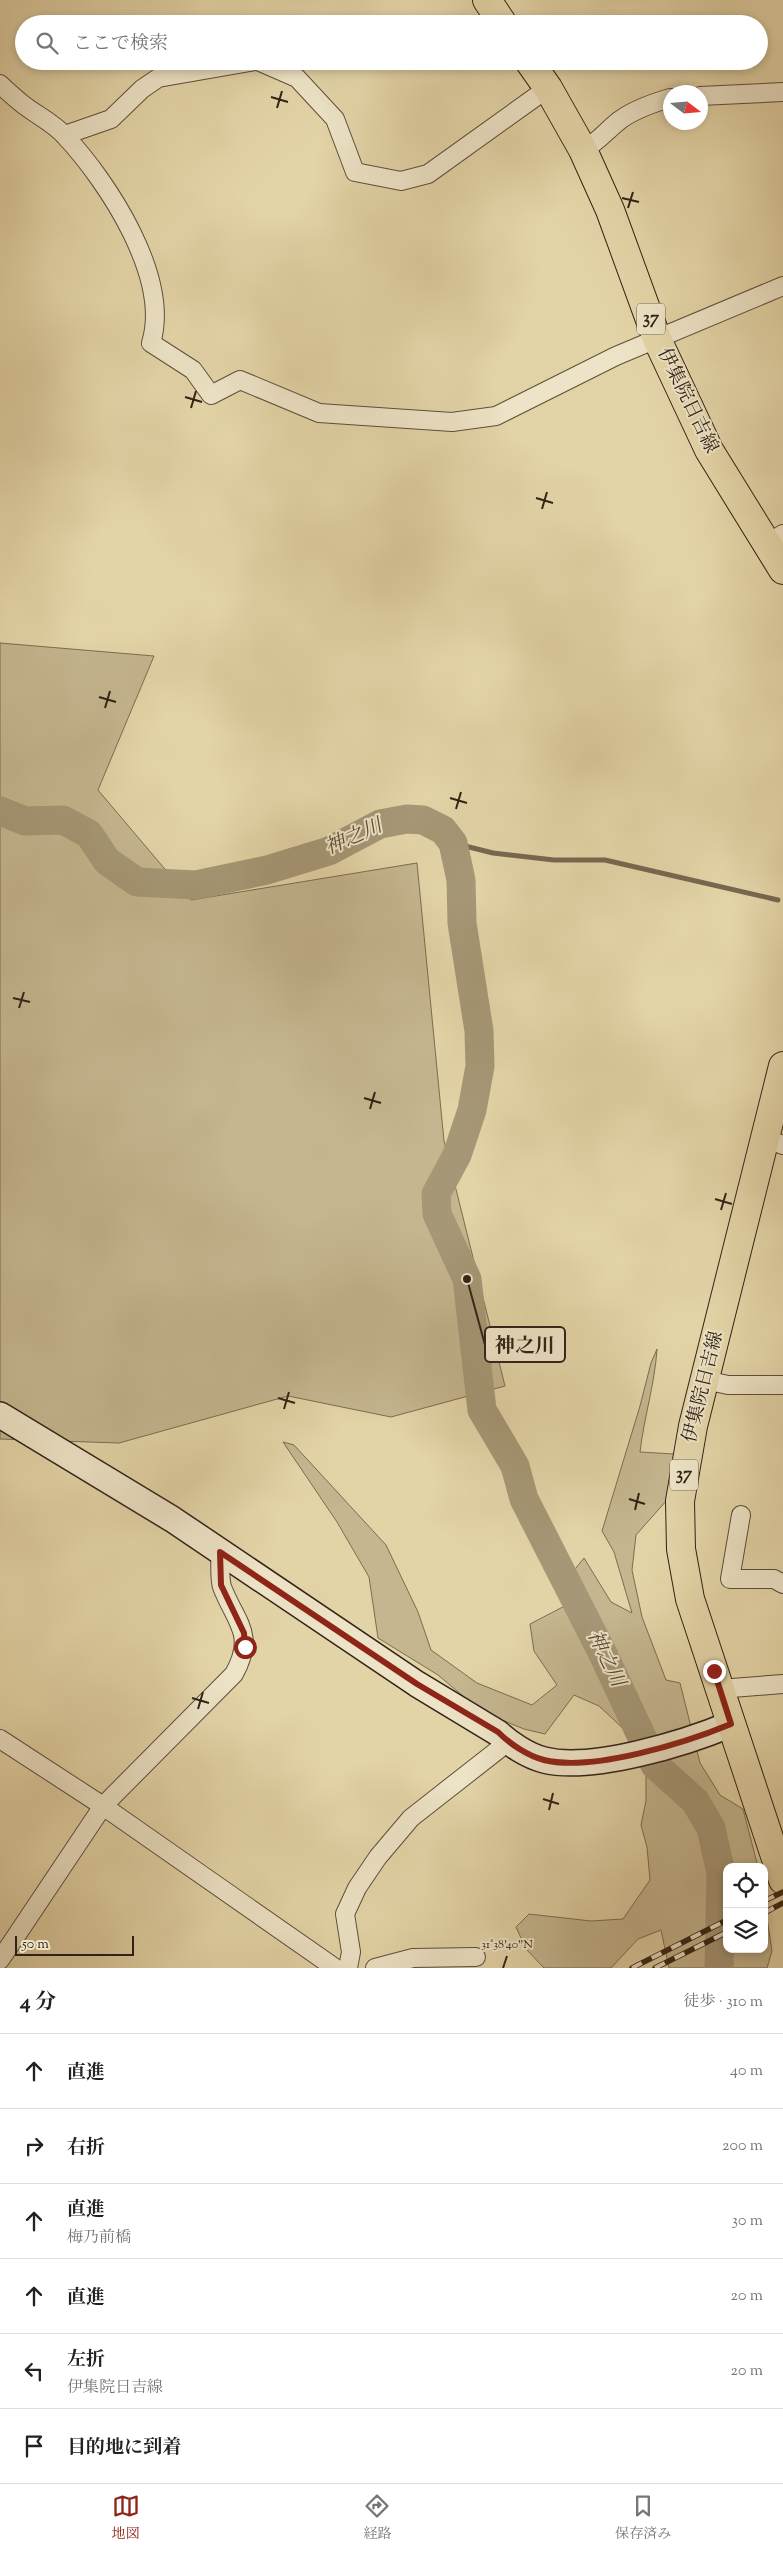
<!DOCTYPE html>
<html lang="ja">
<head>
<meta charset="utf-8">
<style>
  :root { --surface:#fff; --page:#f6f6f6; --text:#222; --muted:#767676; --line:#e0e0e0; --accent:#8f2418 }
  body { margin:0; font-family:"Sorts Mill Goudy","Noto Serif JP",serif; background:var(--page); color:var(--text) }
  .controls { position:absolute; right:15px; bottom:15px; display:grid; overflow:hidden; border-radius:10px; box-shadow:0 2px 8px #0003 }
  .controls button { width:45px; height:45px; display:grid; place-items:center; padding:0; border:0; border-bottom:1px solid var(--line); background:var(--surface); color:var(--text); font:25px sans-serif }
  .compass { position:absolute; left:663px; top:85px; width:45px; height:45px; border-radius:50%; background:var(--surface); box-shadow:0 2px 8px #0003; rotate:106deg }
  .scale { position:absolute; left:15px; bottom:12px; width:119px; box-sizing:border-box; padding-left:5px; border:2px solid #312217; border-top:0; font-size:14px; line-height:18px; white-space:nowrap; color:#312217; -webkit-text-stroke:4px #ede3c6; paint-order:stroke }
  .stop { position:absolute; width:15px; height:15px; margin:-11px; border:4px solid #8f2418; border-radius:50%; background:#fff }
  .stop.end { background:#8f2418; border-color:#fff; box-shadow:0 1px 5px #0008 }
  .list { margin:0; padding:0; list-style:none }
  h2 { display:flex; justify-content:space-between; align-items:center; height:65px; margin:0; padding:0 20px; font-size:21px }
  h2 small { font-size:16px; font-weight:400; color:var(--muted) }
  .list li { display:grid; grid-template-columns:32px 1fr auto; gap:15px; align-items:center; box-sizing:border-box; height:75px; padding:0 20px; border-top:1px solid var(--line) }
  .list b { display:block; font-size:19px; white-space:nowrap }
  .list p { margin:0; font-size:16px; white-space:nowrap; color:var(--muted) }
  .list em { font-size:16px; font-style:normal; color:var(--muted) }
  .icon { flex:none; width:28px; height:28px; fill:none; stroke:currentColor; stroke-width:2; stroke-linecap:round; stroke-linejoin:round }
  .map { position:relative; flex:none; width:783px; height:1968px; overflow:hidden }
  .search { position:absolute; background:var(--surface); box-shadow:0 2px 8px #0003; left:15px; right:15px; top:15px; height:55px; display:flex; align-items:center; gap:12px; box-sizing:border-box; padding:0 18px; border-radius:28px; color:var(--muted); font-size:19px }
  .sheet { height:515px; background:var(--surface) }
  nav { display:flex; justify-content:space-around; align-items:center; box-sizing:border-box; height:70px; border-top:1px solid var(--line); background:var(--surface); font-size:14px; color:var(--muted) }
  nav a { display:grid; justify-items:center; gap:2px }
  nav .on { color:var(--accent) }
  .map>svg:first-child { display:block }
  .green { fill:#c5b68f; stroke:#7b6c53 }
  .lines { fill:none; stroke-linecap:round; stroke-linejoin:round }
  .stream { stroke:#776850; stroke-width:5 }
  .river { stroke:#a69776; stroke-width:29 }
  .street-casing { stroke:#5e4e3b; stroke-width:20 }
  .secondary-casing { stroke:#312217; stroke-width:28 }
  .primary-casing { stroke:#312217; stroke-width:30 }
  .street { stroke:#ede3c6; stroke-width:18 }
  .secondary { stroke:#ede3c6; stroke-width:25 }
  .primary { stroke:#e3d4a7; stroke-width:28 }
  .rail-casing { stroke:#312217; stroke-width:5.5 }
  .rail { stroke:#ede3c6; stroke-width:4; stroke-dasharray:11; stroke-linecap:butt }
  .route { stroke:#8f2418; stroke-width:6 }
  .ticks { fill:none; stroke:#312217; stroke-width:2 }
  .labels { text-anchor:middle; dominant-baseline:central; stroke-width:4; stroke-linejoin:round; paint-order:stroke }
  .shield { fill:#ede3c6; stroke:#695c4c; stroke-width:1 }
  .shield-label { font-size:18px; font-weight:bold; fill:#312217 }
  .street-label { font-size:19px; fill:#312217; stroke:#ede3c6 }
  .water-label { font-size:20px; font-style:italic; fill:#5a4b38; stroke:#ede3c6 }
  .ticks-label { font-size:12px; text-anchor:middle; fill:#312217; stroke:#ede3c6; stroke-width:4; stroke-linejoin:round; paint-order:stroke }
  .leader { fill:none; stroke:#312217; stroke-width:2 }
  .callout-dot { fill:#312217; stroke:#ede3c6; stroke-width:2 }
  .callout { fill:#ede3c6; stroke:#312217; stroke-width:2 }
  .callout-label { font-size:20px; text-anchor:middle; font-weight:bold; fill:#312217 }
</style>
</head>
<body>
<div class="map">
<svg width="783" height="1968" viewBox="0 0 783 1968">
  <rect width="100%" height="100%" fill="#e3d4a7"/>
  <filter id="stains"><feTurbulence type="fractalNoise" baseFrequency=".004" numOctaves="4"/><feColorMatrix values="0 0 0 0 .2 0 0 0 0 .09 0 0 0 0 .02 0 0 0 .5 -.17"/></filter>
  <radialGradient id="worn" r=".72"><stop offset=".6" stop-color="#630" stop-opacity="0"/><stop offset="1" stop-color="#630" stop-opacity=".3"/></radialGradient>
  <g class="green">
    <polygon points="0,643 154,656 98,790 191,900 417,863 444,1141 505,1386 391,1417 288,1396 119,1443 0,1439"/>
    <path d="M657 1349C655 1383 644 1417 640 1452L674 1454 667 1500 636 1535 632 1570 642 1617 666 1680 680 1683 700 1763 720 1795 743 1809 758 1867H727V1949H764V1899L772 1951 767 1968H669L661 1930 638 1939 611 1968H544L526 1949 516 1927 529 1914 591 1921 623 1919 650 1880 647 1847 641 1825 646 1801V1769L643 1761 628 1733 599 1706 574 1695 545 1734 524 1729 482 1712 438 1675 378 1638 369 1577 337 1522 283 1442 294 1445 386 1545 418 1612 431 1650 477 1683 532 1705 557 1685 534 1651 530 1624 582 1597 571 1574 584 1558 611 1602 632 1613 614 1552 602 1531 640 1406 651 1363Z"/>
  </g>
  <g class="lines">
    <polyline class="stream" points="453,843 493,853 554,860 605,860 778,900"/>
    <polyline class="river" points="0,811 25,821 63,820 89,834 107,861 137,882 196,885 267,870 329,851 380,824 407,819 423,820 443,830 453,843 461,880 462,923 479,1031 480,1066 472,1110 457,1155 436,1194 437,1214 467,1279 482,1410 515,1466 524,1499 603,1654 655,1765 695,1801 711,1828 721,1873 719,1968"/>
    <defs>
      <g id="street">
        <polyline points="258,61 297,78 335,119 355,172 401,181 428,174 548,88"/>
        <path d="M0 84C6 90 13 96 20 102 34 114 53 122 65 136 108 182 171 278 151 343L193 370 211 395 240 380 319 413 452 422 496 416 616 356 783 286"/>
        <polyline points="700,96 783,92"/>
        <polyline points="65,135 111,119 142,89 158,78 255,61"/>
        <path d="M583 150C597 143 607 130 620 120 635 109 653 103 670 98"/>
        <polyline points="768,543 783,534"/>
        <polyline points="766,1139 783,1145"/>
        <polyline points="705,1380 728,1385 783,1385"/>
        <polyline points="741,1515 730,1579 774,1579 783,1584"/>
        <polyline points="719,1689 783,1684"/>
        <polyline points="0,1739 103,1806 335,1968"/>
        <path d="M0 1960 103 1806 234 1674C256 1634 236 1623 222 1587 219 1577 221 1563 220 1552"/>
        <polyline points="348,1968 351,1952 345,1914 357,1888 378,1857 411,1818 508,1742"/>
        <polyline points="375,1968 413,1958 476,1957"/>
      </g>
      <path id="secondary" d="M0 1415 172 1519 417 1684 498 1733C510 1744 528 1756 544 1760 592 1772 686 1743 731 1724"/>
      <g id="primary">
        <polyline points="487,0 503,24"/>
        <polyline points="529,61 548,88 583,150 610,210 657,339 709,450 783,570"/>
        <polyline points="783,1066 693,1426 680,1501 681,1549 690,1599 783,1880"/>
      </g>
    </defs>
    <use href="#street" class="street-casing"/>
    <use href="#secondary" class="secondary-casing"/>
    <use href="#primary" class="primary-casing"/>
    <use href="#street" class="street"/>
    <use href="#secondary" class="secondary"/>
    <use href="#primary" class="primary"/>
    <defs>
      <g id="rail">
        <polyline points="764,1901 783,1892"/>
        <polyline points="764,1913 783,1903"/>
        <polyline points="632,1968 727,1920"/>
        <polyline points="655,1968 727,1932"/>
      </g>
    </defs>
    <use href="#rail" class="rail-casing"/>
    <use href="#rail" class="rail"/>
  </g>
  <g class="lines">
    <path class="route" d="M245 1647 244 1633 221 1585 220 1552 417 1684 498 1732C510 1744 528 1756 544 1760 592 1772 685 1743 731 1724L714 1671"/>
  </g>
  <path class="ticks" d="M271 97 288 102M277 108 282 91M622 198 639 202M628 208 633 192M185 397 202 402M191 408 196 391M536 498 553 503M542 509 547 492M99 697 116 702M105 708 110 691M450 798 467 803M456 809 461 792M13 998 30 1002M19 1008 24 992M364 1098 381 1103M370 1109 375 1092M715 1199 732 1204M721 1210 726 1193M278 1398 295 1403M284 1409 289 1392M629 1499 645 1504M635 1510 639 1493M192 1698 209 1703M198 1709 203 1692M543 1799 559 1804M549 1810 553 1793M503 1968 507 1956"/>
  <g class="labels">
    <g class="shield">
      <rect x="637" y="303.5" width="28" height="31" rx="4"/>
      <rect x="670" y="1459.5" width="28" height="31" rx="4"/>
    </g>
    <g class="shield-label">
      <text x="651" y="319">37</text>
      <text x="684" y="1475">37</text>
    </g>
    <g class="street-label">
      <text transform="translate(687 401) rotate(64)">伊集院日吉線</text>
      <text transform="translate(704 1387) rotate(-76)">伊集院日吉線</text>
    </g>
    <g class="water-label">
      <text transform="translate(354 838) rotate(-24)">神之川</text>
      <text transform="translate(605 1659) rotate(64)">神之川</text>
    </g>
  </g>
  <g class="ticks-label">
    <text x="507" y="1948">31°38'40"N</text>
  </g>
  <path class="leader" d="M467 1279L485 1345"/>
  <circle class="callout-dot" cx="467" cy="1279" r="5"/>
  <rect class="callout" x="485" y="1327" width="80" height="35" rx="5"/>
  <g class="callout-label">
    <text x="525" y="1352">神之川</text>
  </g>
  <rect width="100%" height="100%" filter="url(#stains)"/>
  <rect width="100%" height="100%" fill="url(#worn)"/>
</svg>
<div class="controls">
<button><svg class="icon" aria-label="locate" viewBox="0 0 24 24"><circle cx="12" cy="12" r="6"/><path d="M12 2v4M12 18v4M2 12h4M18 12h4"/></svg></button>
<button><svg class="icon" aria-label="layers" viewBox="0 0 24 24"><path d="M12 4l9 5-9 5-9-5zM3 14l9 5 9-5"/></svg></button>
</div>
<svg class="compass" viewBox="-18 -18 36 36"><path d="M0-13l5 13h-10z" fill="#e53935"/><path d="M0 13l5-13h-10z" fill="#767676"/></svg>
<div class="scale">50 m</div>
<div class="stop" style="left:245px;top:1647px"></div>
<div class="stop end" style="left:714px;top:1671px"></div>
<div class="search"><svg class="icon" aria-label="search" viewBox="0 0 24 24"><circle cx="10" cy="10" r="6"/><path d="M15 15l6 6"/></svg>ここで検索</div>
</div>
<section class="sheet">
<h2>4 分<small>徒歩 · 310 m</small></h2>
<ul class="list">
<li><svg class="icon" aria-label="ahead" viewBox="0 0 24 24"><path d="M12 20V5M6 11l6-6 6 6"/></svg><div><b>直進</b></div><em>40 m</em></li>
<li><svg class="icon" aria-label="right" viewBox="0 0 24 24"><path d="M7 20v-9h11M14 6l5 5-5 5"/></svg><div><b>右折</b></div><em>200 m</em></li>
<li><svg class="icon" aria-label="ahead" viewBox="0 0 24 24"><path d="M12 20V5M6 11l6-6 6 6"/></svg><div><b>直進</b><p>梅乃前橋</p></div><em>30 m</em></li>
<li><svg class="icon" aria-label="ahead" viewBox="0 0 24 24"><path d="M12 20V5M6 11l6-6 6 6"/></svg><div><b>直進</b></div><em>20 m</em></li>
<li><svg class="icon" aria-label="left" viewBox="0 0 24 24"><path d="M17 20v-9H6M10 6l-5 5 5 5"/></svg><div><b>左折</b><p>伊集院日吉線</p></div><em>20 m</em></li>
<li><svg class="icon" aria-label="arrive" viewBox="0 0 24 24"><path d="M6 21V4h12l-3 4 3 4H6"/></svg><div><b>目的地に到着</b></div></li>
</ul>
</section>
<nav>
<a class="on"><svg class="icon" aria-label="map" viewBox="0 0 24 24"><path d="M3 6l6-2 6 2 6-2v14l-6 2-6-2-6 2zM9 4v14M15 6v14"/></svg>地図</a>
<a><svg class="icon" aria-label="directions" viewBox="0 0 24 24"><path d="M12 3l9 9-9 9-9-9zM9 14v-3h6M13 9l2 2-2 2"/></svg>経路</a>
<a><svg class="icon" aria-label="saved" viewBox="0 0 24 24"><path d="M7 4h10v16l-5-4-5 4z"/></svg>保存済み</a>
</nav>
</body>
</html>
